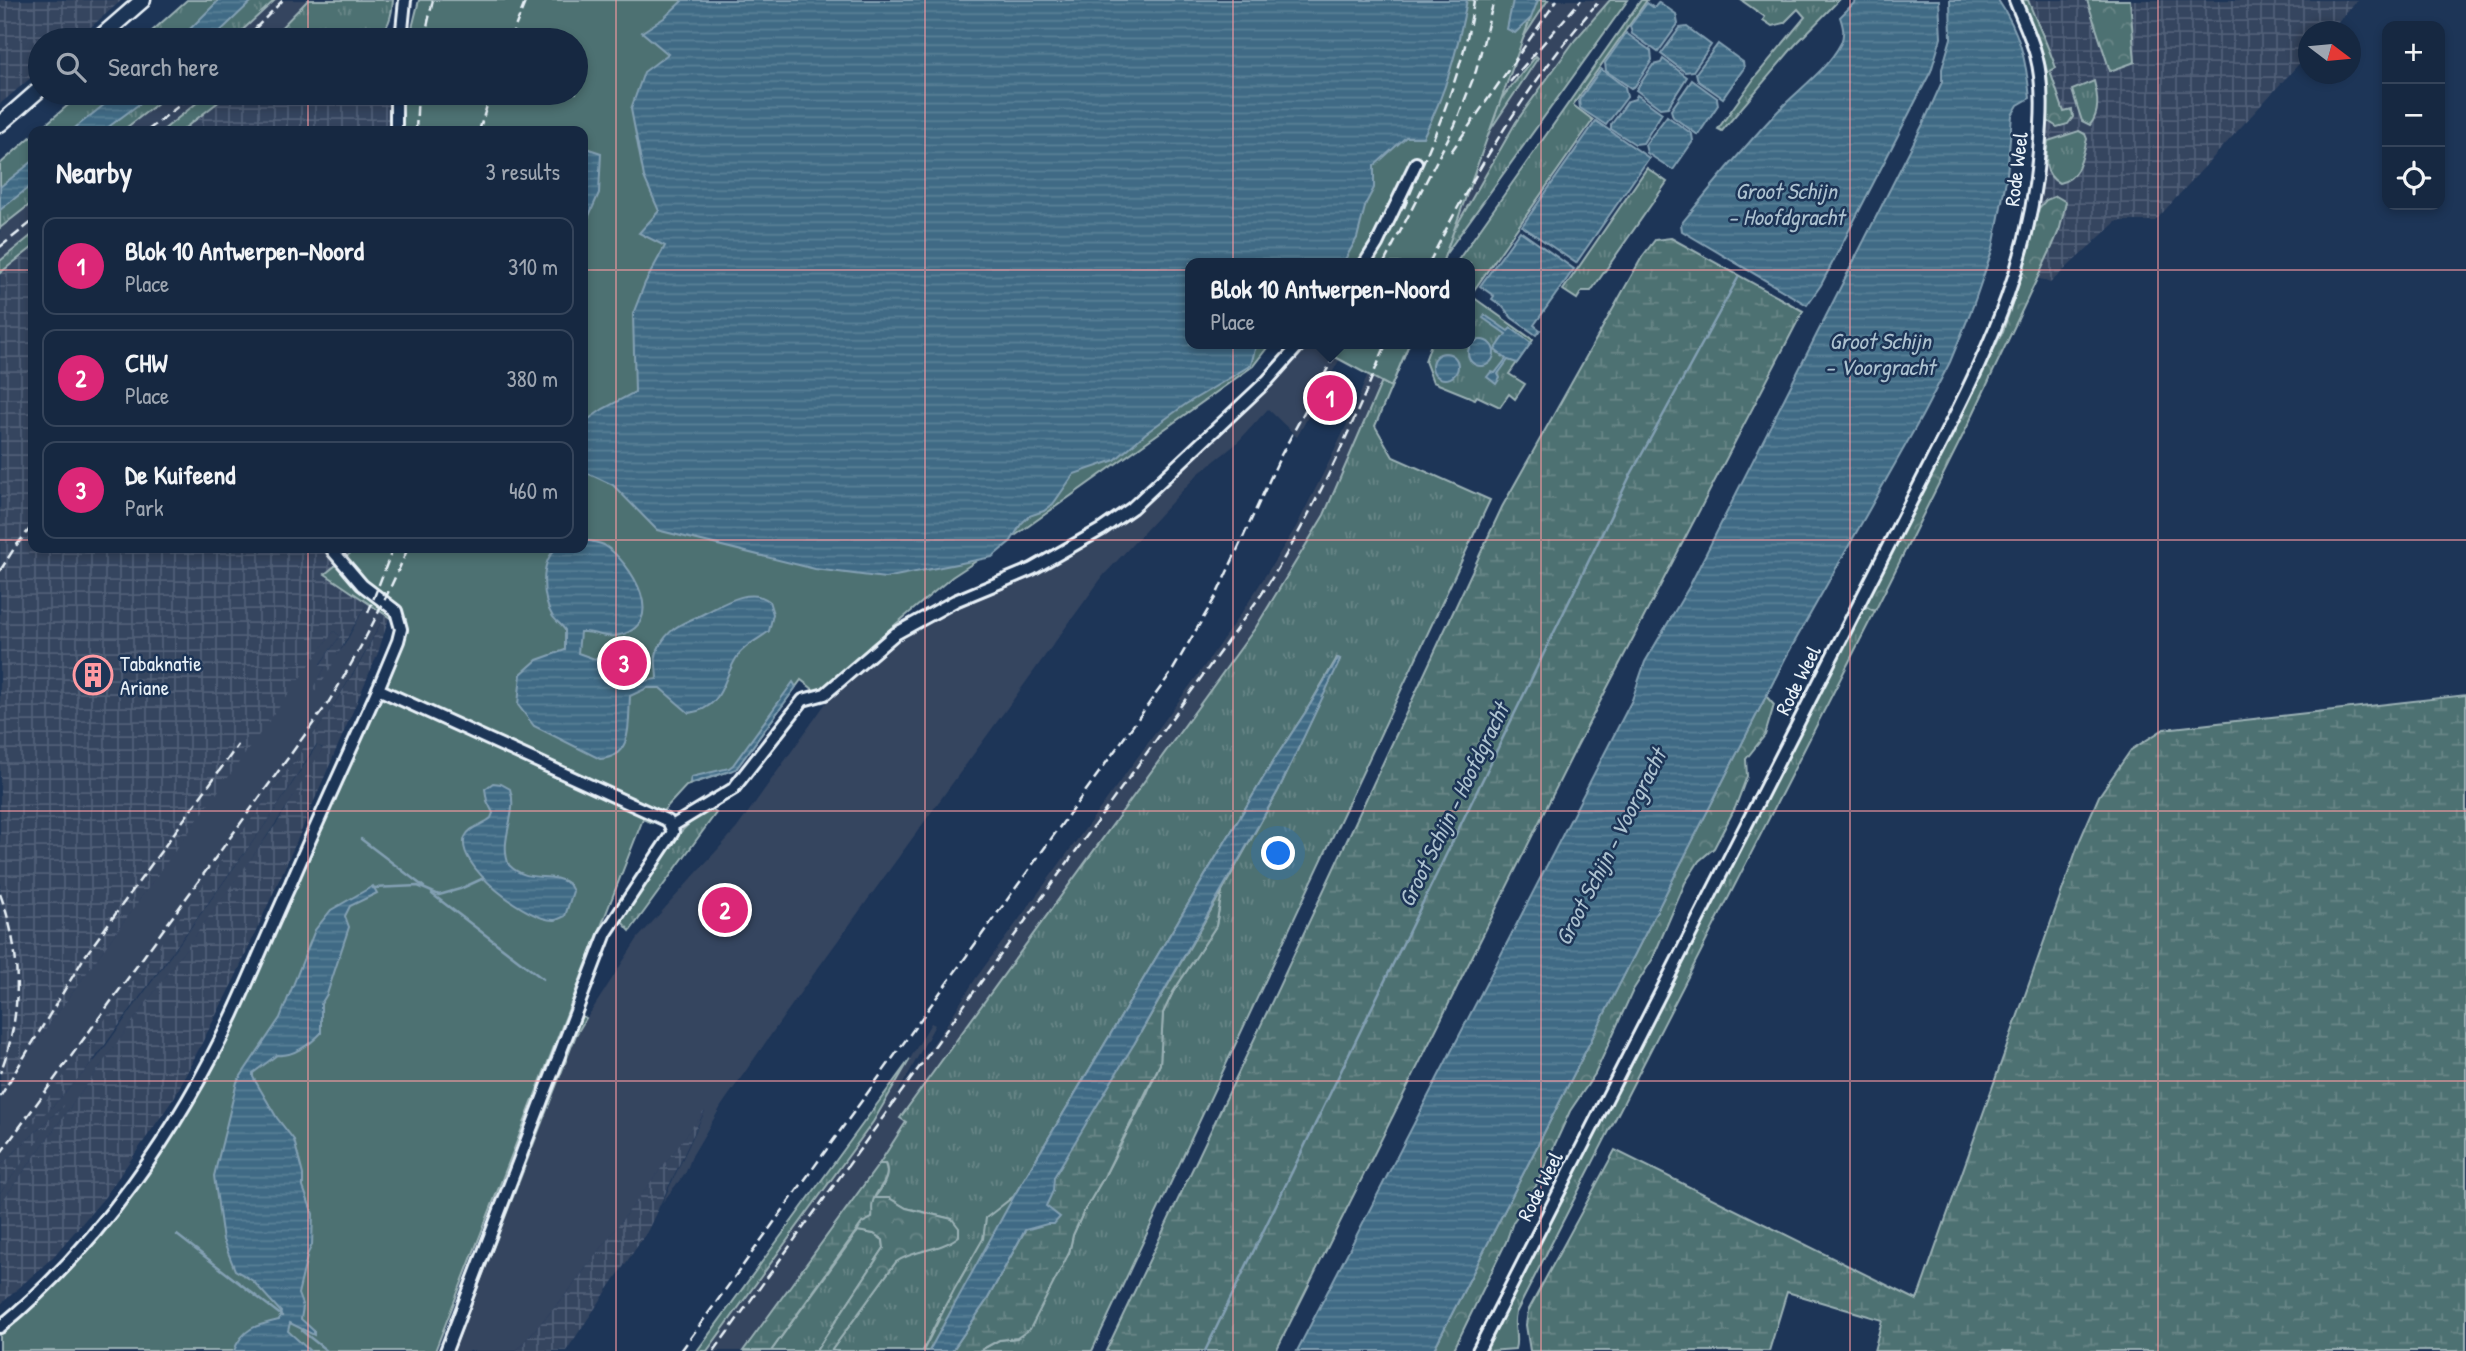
<!DOCTYPE html>
<html lang="en">
<head>
<meta charset="utf-8">
<style>
  :root { --surface:#162841; --page:#23344c; --text:#f1f3f6; --muted:#9ea6b1; --line:#35445a; --accent:#db2777 }
  body { margin:0; font-family:"Patrick Hand",sans-serif; background:var(--page); color:var(--text) }
  .controls { position:absolute; right:21px; top:21px; display:grid; overflow:hidden; border-radius:14px; box-shadow:0 4px 10px #0003 }
  .controls button { width:63px; height:63px; display:grid; place-items:center; padding:0; border:0; border-bottom:2px solid var(--line); background:var(--surface); color:var(--text); font:35px sans-serif }
  .compass { position:absolute; left:2298px; top:21px; width:63px; height:63px; border-radius:50%; background:var(--surface); box-shadow:0 4px 10px #0003; rotate:106deg }
  .you { position:absolute; left:1279px; top:854px; width:24px; height:24px; margin:-18px; border:5px solid #fff; border-radius:50%; background:#1a73e8; box-shadow:0 0 0 10px #1a73e833 }
  .badge { display:grid; place-items:center; width:46px; height:46px; border-radius:50%; background:var(--accent); color:#fff; font-size:23px; font-weight:700 }
  .pin { position:absolute; translate:-50% -50%; border:4px solid #fff; box-shadow:0 2px 7px #0006 }
  .popup { position:absolute; left:1185px; top:258px; width:290px; height:91px; box-sizing:border-box; display:grid; place-content:center; border-radius:14px; background:var(--surface); filter:drop-shadow(0 2px 5px #0005); font-size:23px; white-space:nowrap; color:var(--muted) }
  .popup b { font-size:26px; color:var(--text) }
  .popup::after { content:''; position:absolute; left:50%; top:100%; margin-left:-14px; border:14px solid transparent; border-top-color:var(--surface) }
  .list { margin:0; padding:0; list-style:none }
  h2 { display:flex; justify-content:space-between; align-items:center; height:91px; margin:0; padding:0 28px; font-size:30px }
  h2 small { font-size:23px; font-weight:400; color:var(--muted) }
  .list li { display:grid; grid-template-columns:46px 1fr auto; gap:21px; align-items:center; box-sizing:border-box; height:98px; margin:0 14px 14px; padding:0 14px; border:2px solid var(--line); border-radius:14px }
  .list b { display:block; font-size:26px; white-space:nowrap }
  .list p { margin:0; font-size:23px; white-space:nowrap; color:var(--muted) }
  .list em { font-size:23px; font-style:normal; color:var(--muted) }
  .icon { flex:none; width:38px; height:38px; fill:none; stroke:currentColor; stroke-width:2; stroke-linecap:round; stroke-linejoin:round }
  .map { position:relative; flex:none; width:2466px; height:1351px; overflow:hidden }
  .search { position:absolute; background:var(--surface); box-shadow:0 4px 10px #0003; left:28px; top:28px; width:560px; height:77px; display:flex; align-items:center; gap:18px; box-sizing:border-box; padding:0 24px; border-radius:38px; color:var(--muted); font-size:26px }
  .panel { position:absolute; background:var(--surface); box-shadow:0 4px 10px #0003; left:28px; top:126px; width:560px; height:427px; border-radius:14px }
  .map>svg:first-child { display:block }
  .built { fill:#34445f }
  .industrial { fill:url(#industrial-grid) }
  .grass { fill:url(#grass-tufts); stroke:#9bb1b5; stroke-width:2 }
  .forest { fill:url(#forest-crowns); stroke:#9bb1b5; stroke-width:2 }
  .wetland { fill:url(#wetland-marsh); stroke:#9bb1b5; stroke-width:2 }
  .park { fill:#4e7172; stroke:#9bb1b5; stroke-width:2 }
  .water { fill:url(#water-rules); stroke:#83a0b3; stroke-width:2 }
  .lines { fill:none; stroke-linecap:round; stroke-linejoin:round }
  .stream { stroke:#83a0b3; stroke-width:2.5 }
  .minor-casing { stroke:#e8f1f8; stroke-width:16 }
  .major-casing { stroke:#e8f1f8; stroke-width:19 }
  .minor { stroke:#1d3557; stroke-width:10 }
  .major { stroke:#1d3557; stroke-width:14 }
  .rail { stroke:#e8f1f8; stroke-width:2.5; stroke-dasharray:10 5; stroke-linecap:butt }
  .grid { fill:none; stroke:#ff9aa2; stroke-width:2; stroke-opacity:0.55 }
  .labels { text-anchor:middle; dominant-baseline:central; stroke-width:5; stroke-linejoin:round; paint-order:stroke }
  .street-label { font-size:21px; fill:#e8f1f8; stroke:#1d3557 }
  .poi-label { font-size:21px; fill:#e8f1f8; stroke:#1d3557; text-anchor:start }
  .water-label { font-size:23px; font-style:italic; fill:#adc2d0; stroke:#1d3557 }
</style>
</head>
<body>
<div class="map">
<svg width="2466" height="1351" viewBox="0 0 2466 1351">
  <defs>
    <pattern id="industrial-grid" width="8" height="8" patternUnits="userSpaceOnUse" patternTransform="scale(1.75)"><rect width="8" height="8" fill="#34445f"/><path d="M0 4h8M4 0v8" fill="none" stroke="#515f77"/></pattern>
    <pattern id="grass-tufts" width="24" height="20" patternUnits="userSpaceOnUse" patternTransform="scale(1.75)"><rect width="24" height="20" fill="#4e7172"/><path d="M3 7l-1-3M5 7V3M7 7l1-3M15 17l-1-3M17 17v-4M19 17l1-3" fill="none" stroke="#688687"/></pattern>
    <pattern id="forest-crowns" width="20" height="18" patternUnits="userSpaceOnUse" patternTransform="scale(1.75)"><rect width="20" height="18" fill="#4e7172"/><path d="M2 6a3 3 0 1 1 6 0M12 15a3 3 0 1 1 6 0" fill="none" stroke="#688687"/></pattern>
    <pattern id="wetland-marsh" width="20" height="14" patternUnits="userSpaceOnUse" patternTransform="scale(1.75)"><rect width="20" height="14" fill="#4e7172"/><path d="M1 5h8M5 5V1M11 12h8M15 12V8" fill="none" stroke="#688687"/></pattern>
    <pattern id="water-rules" width="6" height="5" patternUnits="userSpaceOnUse" patternTransform="scale(1.75)"><rect width="6" height="5" fill="#3f6a85"/><path d="M0 2.5h6" fill="none" stroke="#5b8097"/></pattern>
  </defs>
  <rect width="100%" height="100%" fill="#1d3557"/>
  <filter id="ink" filterUnits="userSpaceOnUse"><feTurbulence type="fractalNoise" baseFrequency=".0143" numOctaves="2"/><feDisplacementMap in="SourceGraphic" scale="14" xChannelSelector="R" yChannelSelector="G"/><feConvolveMatrix kernelMatrix="1 2 1 2 8 2 1 2 1" color-interpolation-filters="sRGB"/></filter>
  <g filter="url(#ink)">
    <g class="built">
      <polygon points="275,0 308,0 269,40 232,40"/>
      <polygon points="1548,0 1610,0 1575,40 1516,122 1435,263 1483,140 1538,59 1373,263"/>
      <polygon points="171,93 209,93 162,131 122,131"/>
      <polygon points="33,202 33,234 0,261 0,228"/>
      <polygon points="1303,344 1348,344 1297,437 1268,409 1235,445 1198,474 1103,576 805,986 722,1105 692,1156 686,1172 662,1203 705,1111 565,1296 516,1351 453,1351 576,1035 638,938 737,828 828,700 854,671 889,641 1125,517 1187,464"/>
      <polygon points="1379,344 1398,344 1348,464 1324,515 1256,627 901,1117 906,1122 879,1164 743,1351 707,1351 873,1122 931,1023 935,1025 897,1095 945,1027 976,978 1205,665 1248,603 1296,527 1330,460 1356,405"/>
      <polygon points="369,599 387,611 360,662 326,717 94,1037 50,1109 97,1058 272,815 317,745 323,749 297,792 245,868 0,1204 0,1193 62,1107 0,1166 0,1093 308,665 334,631 340,636 320,664 325,668 313,689 345,644"/>
    </g>
    <g class="industrial">
      <polygon points="0,0 122,0 76,40 40,40 40,70 0,104"/>
      <polygon points="2020,0 2358,0 2329,31 2308,32 2308,54 2155,221 2117,221 2050,283 2023,272 2039,208 2048,141 2048,110 2047,71 2040,46"/>
      <polygon points="324,35 353,36 353,40 287,40"/>
      <polygon points="230,93 403,93 401,131 181,131"/>
      <polygon points="33,247 33,548 351,548 350,550 369,599 317,692 312,689 325,668 320,665 340,636 334,631 0,1093 0,273"/>
      <polygon points="385,615 389,618 378,653 299,836 235,978 174,1098 104,1198 53,1257 0,1305 0,1204 279,820 323,748 316,745 272,815 88,1068 50,1109 22,1133 326,717 360,663"/>
      <polygon points="66,1103 0,1193 0,1166"/>
      <polygon points="705,1110 647,1232 566,1351 516,1351 565,1296"/>
    </g>
    <g class="grass">
      <polygon points="187,0 275,0 232,40 142,40"/>
      <path d="M308 0H393C392 17 388 29 376 40H353V36L324 35 287 40H269Z"/>
      <polygon points="1610,0 1628,0 1445,255 1442,263 1435,263 1516,122 1575,40"/>
      <polygon points="1641,0 1647,0 1573,105 1593,120 1474,290 1470,286 1470,263 1456,263"/>
      <polygon points="1741,0 1839,0 1795,45 1722,131 1718,129 1756,76 1805,17 1798,9 1784,23 1772,26 1763,20 1765,17"/>
      <polygon points="1536,56 1538,58 1485,138 1409,263 1487,116"/>
      <path d="M2094 81C2098 97 2100 113 2090 125L2082 121 2072 90Z"/>
      <polygon points="82,93 171,93 122,131 38,131"/>
      <polygon points="209,93 230,93 181,131 162,131"/>
      <path d="M2079 131 2085 134 2087 139C2082 157 2080 179 2059 183 2042 174 2046 157 2048 141Z"/>
      <polygon points="33,135 33,202 0,228 0,164"/>
      <polygon points="1647,168 1667,182 1591,291 1582,291 1577,299 1563,290"/>
      <polygon points="33,234 33,247 0,273 0,261"/>
      <polygon points="1470,295 1533,340 1509,374 1525,384 1515,399 1509,394 1500,407 1477,396 1475,399 1433,382 1425,361 1431,344 1470,344"/>
      <path d="M1398 344H1409L1375 426 1393 457 1490 500 1092 1351H979L999 1340 1016 1338 1069 1253 1073 1235 1083 1213 1104 1177 1145 1098 1160 1064 1163 1013 1173 992 1216 926 1222 891 1278 791 1340 659 1337 658 1305 713 1274 760 1014 1196C979 1245 947 1296 923 1351H831L896 1262 905 1256 951 1242 952 1219 906 1208 889 1198H874C882 1189 891 1176 885 1164H879L906 1122 900 1118 1256 627 1324 515Z"/>
      <path d="M1864 606 1875 611 1516 1313C1512 1326 1519 1337 1515 1349L1489 1351 1487 1348Z"/>
      <path d="M709 808 716 813 630 931 621 921 624 908C650 873 672 832 709 808Z"/>
      <polygon points="579,1014 586,1018 576,1035 453,1351 450,1351"/>
      <polygon points="910,1059 873,1122 707,1351 697,1351"/>
      <polygon points="858,1231 874,1234 883,1240 884,1248 816,1351 771,1351"/>
    </g>
    <g class="forest">
      <path d="M2020 0H2028C2037 24 2048 45 2056 68L2050 71 2064 112 2072 110 2073 117 2068 124 2057 127 2048 121 2047 71 2040 46Z"/>
      <polygon points="2087,0 2130,0 2135,62 2110,71"/>
      <polygon points="2056,196 2066,202 2060,228 2052,247 1967,427 1875,611 1864,606 2003,331 2023,272 2039,208 2046,200"/>
      <polygon points="1766,696 1774,705 1765,735 1746,759 1747,776 1735,808 1714,848 1699,861 1685,883 1652,960 1633,990 1595,1074 1570,1111 1531,1197 1513,1222 1506,1242 1453,1351 1433,1351"/>
      <path d="M874 1198H889L906 1208 952 1219 959 1228V1236C941 1251 915 1249 896 1262L831 1351H816L884 1248 883 1240 874 1234 858 1231 856 1234Z"/>
    </g>
    <g class="wetland">
      <polygon points="1509,0 1548,0 1518,46"/>
      <polygon points="1671,238 1803,311 1577,746 1276,1351 1106,1351 1261,1025 1502,507 1642,257 1655,240"/>
      <polygon points="2466,695 2466,1351 1874,1351 1882,1320 1787,1292 1769,1351 1530,1351 1526,1325 1528,1311 1615,1150 1917,1300 2080,840 2099,796 2131,750 2164,729"/>
      <polygon points="1222,891 1216,926 1173,992 1163,1013 1160,1064 1104,1177 1083,1213 1073,1235 1069,1253 1030,1329 1017,1338 999,1340 979,1351 952,1351 987,1300 1035,1212 942,1351 923,1351 954,1290 983,1239 986,1218 1014,1196 1046,1144 1134,1044"/>
      <path d="M879 1164H885C892 1180 877 1187 873 1201 871 1207 873 1212 872 1218L862 1223 771 1351H743Z"/>
    </g>
    <g class="park">
      <path d="M419 0H1537L1442 263H1190V344H1270L1253 366 1016 535 952 577 871 645 834 683 818 693 801 680 736 769 686 786 652 823 643 819 435 1351H0V1335C148 1218 223 1052 297 883 334 799 371 715 408 630L325 574 357 548H583V131H401L403 93H576V40H409Z"/>
      <polygon points="1311,344 1409,344 1391,387"/>
    </g>
    <g class="water">
      <polygon points="219,0 253,0 211,40 179,40"/>
      <path d="M683 0H1467C1458 48 1446 93 1423 137H1406L1374 166V188L1366 203 1357 238 1343 263H1190V344H1261L1255 349 1251 365 1186 404 1146 433 1115 460 1074 474 1053 504 1044 511 1029 516 1021 524 1011 541 992 557 885 578 815 569 657 530 613 485 583 471V423L603 409 635 392 633 314 645 283 665 246 639 233 659 211 644 177 631 109 644 72 668 54 642 32 664 18Z"/>
      <polygon points="1513,0 1538,0 1531,18 1515,33 1507,29"/>
      <path d="M1857 0H1939L1941 38 1931 71 1821 285 1807 305 1682 231 1681 224C1713 185 1744 146 1779 110 1800 88 1827 70 1841 43 1845 33 1843 26 1840 17Z"/>
      <path d="M1950 0H1998C2020 32 2026 60 2030 98L2018 105 2012 115 2007 175 1993 248 1973 306 1950 362 1922 416 1786 657 1433 1351H1297L1632 700 1645 662 1689 587 1924 122 1942 82V69L1951 38Z"/>
      <polygon points="1659,2 1676,14 1678,24 1658,52 1632,34 1630,26 1647,3 1654,8"/>
      <polygon points="1687,27 1711,45 1693,71 1685,72 1661,54 1680,28"/>
      <polygon points="1626,33 1651,51 1652,60 1635,86 1631,88 1606,71 1605,63"/>
      <polygon points="1718,44 1743,62 1744,68 1723,98 1698,81 1696,73"/>
      <polygon points="1663,59 1687,77 1668,107 1660,108 1636,90 1653,65 1661,63"/>
      <polygon points="1601,69 1625,87 1627,97 1606,125 1580,108 1579,100"/>
      <polygon points="1692,80 1717,98 1718,105 1698,135 1673,117 1671,110"/>
      <polygon points="119,93 154,93 103,131 71,131"/>
      <polygon points="1637,95 1662,113 1643,143 1635,144 1611,129 1611,125 1628,101 1635,99"/>
      <polygon points="1667,116 1692,134 1693,141 1673,170 1647,153 1645,145"/>
      <polygon points="1596,121 1649,158 1576,263 1522,226"/>
      <polygon points="583,147 601,153 599,193 585,225 586,265 583,271"/>
      <polygon points="33,161 33,184 0,210 0,187"/>
      <polygon points="1520,231 1574,269 1534,325 1540,330 1536,335 1512,318 1503,307 1492,299 1494,296 1480,286"/>
      <polygon points="1485,315 1508,331 1511,328 1531,343 1517,363 1508,360 1498,374 1500,378 1496,384 1487,377 1491,372 1495,373 1506,359 1495,350 1506,334 1483,318"/>
      <circle cx="1481" cy="353" r="13"/>
      <circle cx="1445" cy="366" r="13"/>
      <path d="M583 540C590 541 598 542 604 545 631 562 671 626 616 636 606 638 594 632 584 632H580L578 653 609 664 625 684 657 679C657 668 653 657 659 647 672 623 687 623 707 612 725 603 750 587 769 601L773 614 769 631C760 639 746 644 739 654 721 678 726 708 689 713L660 688H647L630 696C628 721 634 757 600 759L534 726 518 705 521 674 537 660 565 650V630C562 625 557 622 553 617 542 600 539 561 557 548H583Z"/>
      <polygon points="1338,658 1340,659 1338,665 1278,791 1134,1044 1054,1177 1053,1191 1046,1206 1060,1217 1054,1224 1047,1224 1025,1230 987,1300 952,1351 929,1351 1014,1196 1274,760 1305,713"/>
      <polygon points="793,682 796,687 736,769 693,783 690,782 691,777 729,768 733,765"/>
      <path d="M493 783 501 784 510 789C519 814 498 839 509 865 529 885 550 870 569 884L573 891 565 916C563 917 556 920 555 920 529 922 454 865 465 837 469 827 483 825 491 818L493 813 487 801 485 789Z"/>
      <path d="M373 886 377 893 350 906 345 916 349 927 327 994 321 1004V1033C311 1044 292 1057 277 1055L253 1073V1077L277 1118 294 1140 303 1175V1187L313 1214 312 1245 308 1253 298 1294 303 1307 301 1319 314 1331V1335L290 1323 288 1331 310 1351H234C242 1328 257 1325 279 1320L281 1312 253 1281 235 1270 223 1240 214 1176 237 1082 280 1018 315 930 331 910Z"/>
    </g>
    <g class="lines">
      <g class="stream">
        <polyline points="361,839 424,887"/>
        <polyline points="373,888 418,886 439,895 460,889 484,878"/>
        <polyline points="432,894 543,979"/>
        <polyline points="177,1235 282,1316"/>
        <polyline points="302,1331 327,1351"/>
        <polyline points="1205,1351 1630,476 1738,278"/>
      </g>
      <defs>
        <g id="minor">
          <polyline points="401,40 405,0"/>
          <polyline points="396,131 396,93"/>
          <polyline points="1365,263 1377,244 1416,163"/>
          <polyline points="378,689 668,821 673,832 606,933 446,1351"/>
          <polyline points="672,826 733,789 803,700 825,694 895,634 955,601 1032,569 1102,529 1132,508 1267,381 1300,344"/>
          <path d="M0 1327C99 1246 179 1129 233 1014 253 971 271 926 291 883 319 818 349 754 378 689L398 641 401 629 396 611 362 585 333 551 337 548"/>
          <path d="M1478 1351 1946 433C1994 337 2030 260 2039 151 2042 119 2044 85 2036 55 2031 36 2022 18 2015 0"/>
        </g>
        <g id="major">
          <polyline points="97,40 143,0"/>
          <polyline points="0,124 40,89"/>
        </g>
      </defs>
      <use href="#minor" class="minor-casing"/>
      <use href="#major" class="major-casing"/>
      <use href="#minor" class="minor"/>
      <use href="#major" class="major"/>
      <g class="rail">
        <polyline points="244,40 283,0"/>
        <polyline points="424,40 433,0"/>
        <polyline points="510,40 526,0"/>
        <polyline points="1510,82 1581,0"/>
        <polyline points="147,131 195,93"/>
        <polyline points="416,131 418,93"/>
        <polyline points="479,131 491,93"/>
        <polyline points="1451,152 1557,0"/>
        <path d="M1404 208C1432 141 1464 73 1474 0"/>
        <polyline points="0,247 33,221"/>
        <polyline points="1384,263 1455,125 1476,71 1494,0"/>
        <path d="M1429 263C1475 170 1531 79 1600 0"/>
        <polyline points="0,571 15,547 33,525"/>
        <polyline points="368,613 393,548"/>
        <path d="M0 894C22 952 23 1015 0 1073"/>
        <polyline points="0,1097 85,956 238,745"/>
        <path d="M0 1154 328 703C359 653 385 602 408 548"/>
        <polyline points="681,1351 1171,673 1216,596 1281,455 1341,344"/>
        <path d="M714 1351 1261 595C1313 516 1350 431 1386 344"/>
      </g>
    </g>
  </g>
  <path class="grid" d="M308 0V40M616 0V1351M925 0V1351M1233 0V1351M1541 0V1351M1850 0V1351M2158 0V1351M308 93V131M0 270H33M583 270H2466M0 540H33M583 540H2466M308 548V1351M0 811H2466M0 1081H2466"/>
  <defs>
    <symbol id="building-ring" viewBox="-11 -11 22 22"><circle r="9.5" fill="#1d3557" stroke="#ff9aa2" stroke-width="1.5"/><path d="M-4-6H4V6H1V3H-1V6H-4ZM-2.5-4.3h1.7v1.8h-1.7ZM.8-4.3h1.7v1.8H.8ZM-2.5-1h1.7V.8h-1.7ZM.8-1h1.7V.8H.8Z" fill="#ff9aa2"/></symbol>
  </defs>
  <g fill-rule="evenodd">
    <use href="#building-ring" x="71" y="653" width="44" height="44"/>
  </g>
  <g class="labels">
    <g class="street-label">
      <text transform="translate(2016 169) rotate(-83)">Rode Weel</text>
      <text transform="translate(1798 680) rotate(-63)">Rode Weel</text>
      <text transform="translate(1540 1186) rotate(-63)">Rode Weel</text>
    </g>
    <g class="poi-label">
      <text x="120" y="663">Tabaknatie<tspan x="120" dy="24">Ariane</tspan></text>
    </g>
    <g class="water-label">
      <text x="1786" y="190">Groot Schijn<tspan x="1786" dy="26">- Hoofdgracht</tspan></text>
      <text x="1880" y="340">Groot Schijn<tspan x="1880" dy="26">- Voorgracht</tspan></text>
      <text transform="translate(1453 805) rotate(-64)">Groot Schijn - Hoofdgracht</text>
      <text transform="translate(1610 847) rotate(-63)">Groot Schijn - Voorgracht</text>
    </g>
  </g>
</svg>
<div class="controls">
<button>+</button>
<button>−</button>
<button><svg class="icon" aria-label="locate" viewBox="0 0 24 24"><circle cx="12" cy="12" r="6"/><path d="M12 2v4M12 18v4M2 12h4M18 12h4"/></svg></button>
</div>
<svg class="compass" viewBox="-18 -18 36 36"><path d="M0-13l5 13h-10z" fill="#e53935"/><path d="M0 13l5-13h-10z" fill="#9ea6b1"/></svg>
<div class="you"></div>
<div class="pin badge" style="left:1330px;top:398px">1</div>
<div class="popup"><b>Blok 10 Antwerpen-Noord</b>Place</div>
<div class="pin badge" style="left:725px;top:910px">2</div>
<div class="pin badge" style="left:624px;top:663px">3</div>
<div class="search"><svg class="icon" aria-label="search" viewBox="0 0 24 24"><circle cx="10" cy="10" r="6"/><path d="M15 15l6 6"/></svg>Search here</div>
<section class="panel">
<h2>Nearby<small>3 results</small></h2>
<ul class="list">
<li><span class="badge">1</span><div><b>Blok 10 Antwerpen-Noord</b><p>Place</p></div><em>310 m</em></li>
<li><span class="badge">2</span><div><b>CHW</b><p>Place</p></div><em>380 m</em></li>
<li><span class="badge">3</span><div><b>De Kuifeend</b><p>Park</p></div><em>460 m</em></li>
</ul>
</section>
</div>
</body>
</html>
